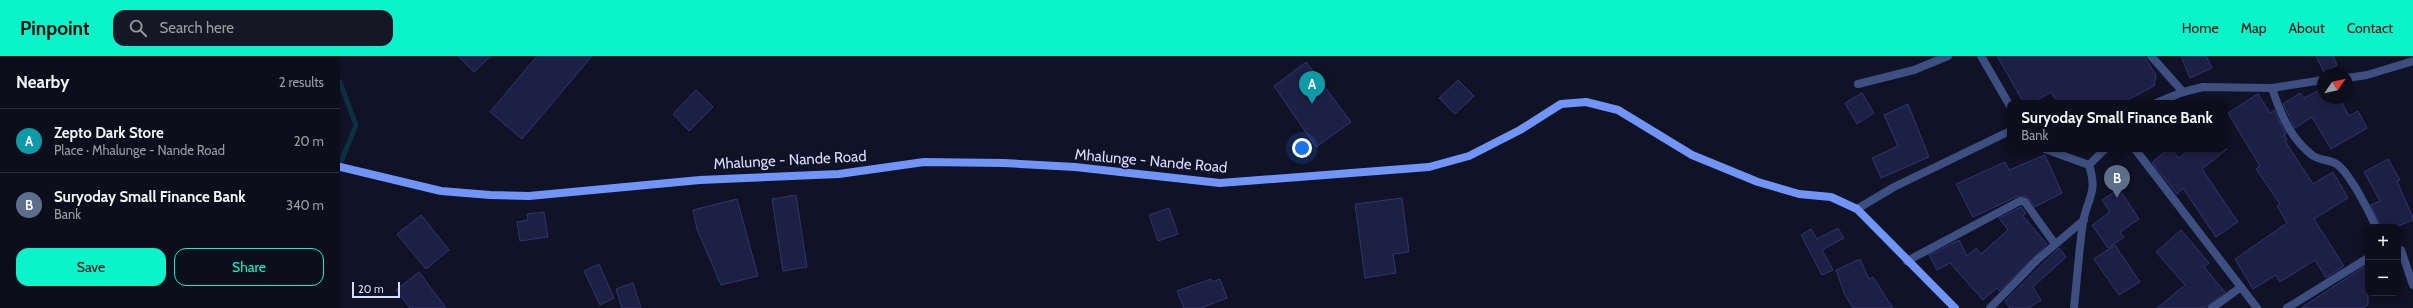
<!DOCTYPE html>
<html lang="en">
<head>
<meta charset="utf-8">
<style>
  :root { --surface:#0c0e1c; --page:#151725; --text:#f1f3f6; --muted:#9a9ca3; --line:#2c2e3b; --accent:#0bf3c9 }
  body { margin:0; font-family:Cabin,sans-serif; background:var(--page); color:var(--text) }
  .controls { position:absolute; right:12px; bottom:12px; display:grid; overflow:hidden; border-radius:8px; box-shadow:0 2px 6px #0003 }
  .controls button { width:36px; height:36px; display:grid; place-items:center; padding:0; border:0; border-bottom:1px solid var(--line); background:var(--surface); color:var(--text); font:20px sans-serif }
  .compass { position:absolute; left:1977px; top:12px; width:36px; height:36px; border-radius:50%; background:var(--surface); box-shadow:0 2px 6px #0003; rotate:56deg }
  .scale { position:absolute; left:12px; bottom:10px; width:48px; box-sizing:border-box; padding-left:4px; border:2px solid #d5dcfd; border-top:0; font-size:11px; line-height:14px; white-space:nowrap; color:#d5dcfd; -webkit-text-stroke:3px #101225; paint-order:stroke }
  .you { position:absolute; left:962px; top:92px; width:14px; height:14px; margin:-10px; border:3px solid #fff; border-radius:50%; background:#1a73e8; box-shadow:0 0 0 6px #1a73e833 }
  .badge { display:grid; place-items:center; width:26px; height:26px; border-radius:50%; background:var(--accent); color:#fff; font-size:13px; font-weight:700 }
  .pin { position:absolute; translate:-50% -33px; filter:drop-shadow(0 1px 2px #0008) }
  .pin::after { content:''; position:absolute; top:21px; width:14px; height:12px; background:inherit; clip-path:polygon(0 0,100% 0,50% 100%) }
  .popup { position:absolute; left:1667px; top:44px; width:220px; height:52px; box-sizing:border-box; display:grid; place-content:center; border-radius:8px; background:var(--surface); filter:drop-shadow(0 1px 3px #0005); font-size:13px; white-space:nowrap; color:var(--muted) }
  .popup b { font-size:15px; color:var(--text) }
  .popup::after { content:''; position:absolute; left:50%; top:100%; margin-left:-8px; border:8px solid transparent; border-top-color:var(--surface) }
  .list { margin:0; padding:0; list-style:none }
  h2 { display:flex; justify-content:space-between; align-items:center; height:52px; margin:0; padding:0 16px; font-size:17px }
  h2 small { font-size:13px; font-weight:400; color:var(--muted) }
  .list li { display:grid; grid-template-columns:26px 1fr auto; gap:12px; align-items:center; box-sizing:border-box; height:64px; padding:0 16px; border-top:1px solid var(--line) }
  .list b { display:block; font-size:15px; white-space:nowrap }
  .list p { margin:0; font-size:13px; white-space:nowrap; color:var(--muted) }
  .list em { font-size:13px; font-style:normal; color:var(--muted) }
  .actions { display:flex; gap:8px; padding:12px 16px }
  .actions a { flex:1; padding:9px 0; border:1px solid var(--accent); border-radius:12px; text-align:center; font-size:14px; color:var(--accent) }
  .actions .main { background:var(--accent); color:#111 }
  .icon { flex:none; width:22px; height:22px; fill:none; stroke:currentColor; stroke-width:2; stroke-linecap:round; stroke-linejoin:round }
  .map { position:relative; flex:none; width:2073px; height:252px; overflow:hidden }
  header { display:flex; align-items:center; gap:24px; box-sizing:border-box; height:56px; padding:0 20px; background:var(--accent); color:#111 }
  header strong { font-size:19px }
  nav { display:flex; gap:22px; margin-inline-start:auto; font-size:14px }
  .search { width:280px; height:36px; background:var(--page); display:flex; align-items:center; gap:10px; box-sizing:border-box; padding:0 14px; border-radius:12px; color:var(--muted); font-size:15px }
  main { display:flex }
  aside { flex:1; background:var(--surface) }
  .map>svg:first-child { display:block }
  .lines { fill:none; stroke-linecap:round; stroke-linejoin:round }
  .stream { stroke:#0c2f41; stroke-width:5 }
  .building { fill:#1d2045; stroke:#303570 }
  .street { stroke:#3d4e81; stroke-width:8 }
  .secondary { stroke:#7194f9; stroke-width:8 }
  .labels { text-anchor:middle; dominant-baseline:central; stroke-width:3.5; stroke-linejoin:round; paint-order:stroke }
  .street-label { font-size:15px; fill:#d5dcfd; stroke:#101225 }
</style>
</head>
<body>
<header>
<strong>Pinpoint</strong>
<div class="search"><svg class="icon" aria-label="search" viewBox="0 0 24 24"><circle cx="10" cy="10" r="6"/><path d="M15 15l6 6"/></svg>Search here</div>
<nav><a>Home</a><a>Map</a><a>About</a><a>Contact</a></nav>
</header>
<main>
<aside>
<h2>Nearby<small>2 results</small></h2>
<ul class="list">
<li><span class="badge" style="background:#0f9aa8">A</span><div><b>Zepto Dark Store</b><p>Place · Mhalunge - Nande Road</p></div><em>20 m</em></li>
<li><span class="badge" style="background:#5c6f8a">B</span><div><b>Suryoday Small Finance Bank</b><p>Bank</p></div><em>340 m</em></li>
</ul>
<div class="actions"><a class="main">Save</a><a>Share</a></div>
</aside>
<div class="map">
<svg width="2073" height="252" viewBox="0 0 2073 252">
  <rect width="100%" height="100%" fill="#101225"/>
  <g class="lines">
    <polyline class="stream" points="0,26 16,69 0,108"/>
  </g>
  <g class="building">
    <polygon points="118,0 151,0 134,16"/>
    <polygon points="197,0 252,0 182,83 150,56"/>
    <polygon points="1657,0 1804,0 1816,19 1814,30 1782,47 1718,47 1711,36 1692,47 1684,47"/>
    <polygon points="1841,0 1866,0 1872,12 1850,22"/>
    <polygon points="1976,0 1993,0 1997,9 1984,16"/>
    <polygon points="966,6 1011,66 976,91 934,30"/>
    <polygon points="1118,24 1134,40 1115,58 1099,42"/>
    <polygon points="1983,32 1983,42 1999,42 2009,60 2018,55 2027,72 1991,93 1972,61 1955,72 1943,48 1960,37 1964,42"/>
    <polygon points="356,34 373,51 349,75 333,58"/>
    <polygon points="1522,37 1534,57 1517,68 1505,47"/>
    <polygon points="1918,38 1930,57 1934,54 1946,78 1944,79 1947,84 1945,85 1973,128 1993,116 2008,142 1974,163 2004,210 1986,222 1975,204 1940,226 1936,219 1913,233 1895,203 1947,167 1937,150 1940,148 1916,113 1920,110 1888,57"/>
    <polygon points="1568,48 1589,101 1541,122 1532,102 1558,90 1544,59"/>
    <polygon points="1827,93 1831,93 1839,102 1850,93 1887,93 1862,113 1898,166 1876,181 1843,132 1837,138 1812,107"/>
    <polygon points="1705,99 1722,137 1695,151 1687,141 1678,140 1633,161 1616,128 1665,106 1669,114"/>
    <polygon points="2048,103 2060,124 2057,125 2073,162 2073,164 2056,171 2041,171 2031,149 2040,145 2024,116"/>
    <polygon points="1779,133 1799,163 1780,176 1784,181 1768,192 1752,169 1770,156 1762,144"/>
    <polygon points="456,139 467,211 443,215 432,143"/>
    <polygon points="1062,142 1069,196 1053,198 1056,217 1025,222 1015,148"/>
    <polygon points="397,143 418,220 381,229 357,173 353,154"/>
    <polygon points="1681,151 1686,157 1683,160 1707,188 1659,235 1657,232 1643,244 1610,207 1597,214 1589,199 1619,184 1627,200 1636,192 1641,198 1668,174 1659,162"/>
    <polygon points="829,152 838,178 818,185 809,159"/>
    <polygon points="204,156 208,181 180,185 177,166 188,164 187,158"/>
    <polygon points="81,159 109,194 86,213 57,178"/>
    <polygon points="1498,172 1504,182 1482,194 1493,214 1482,219 1461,179 1471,173 1477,183"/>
    <polygon points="1841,174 1869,207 1864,211 1885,236 1865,252 1817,252 1845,229 1816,196"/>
    <polygon points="1775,189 1800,226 1779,239 1754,203"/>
    <polygon points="1719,192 1726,201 1693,231 1701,244 1689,252 1670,252 1665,245"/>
    <polygon points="1520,203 1529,223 1533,221 1553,252 1513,252 1505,239 1496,214"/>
    <polygon points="259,208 274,242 260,249 244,215"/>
    <polygon points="2028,208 2028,249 2022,252 1961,252"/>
    <polygon points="79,216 106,252 70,252 56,234"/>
    <polygon points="871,223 872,226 880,223 887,242 861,252 844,252 837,235"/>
    <polygon points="293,227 301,252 282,252 276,233"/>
  </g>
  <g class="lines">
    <g class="street">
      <polyline points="1641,0 1670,50"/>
      <polyline points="1811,0 1843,36"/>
      <polyline points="2007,22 2027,19 2073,5"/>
      <polyline points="1518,28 1574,14 1608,0"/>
      <path d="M1932 32C1940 57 1951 83 1972 99 1979 105 1991 103 1998 109 2011 120 2029 155 2036 171"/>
      <polyline points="1816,47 1843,36 1863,31 1932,32 1983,24"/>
      <polyline points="1705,93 1749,109"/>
      <polyline points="1795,93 1917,252"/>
      <polyline points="1749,109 1765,93"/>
      <polyline points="1517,153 1554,131 1670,75"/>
      <polyline points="2058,193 2061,194 2073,229"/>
      <polyline points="1567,205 1680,145 1685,146 1715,188"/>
      <polyline points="1650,252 1698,203 1744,164"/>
      <path d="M1734 252C1737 223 1739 194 1743 166 1748 140 1758 137 1749 109"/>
      <polyline points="1872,252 1901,231"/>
      <polyline points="1947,252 2028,202"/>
    </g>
    <polyline class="secondary" points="0,111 101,135 150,139 189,140 360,124 499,118 584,106 664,107 735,111 880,127 1089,111 1129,100 1180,74 1221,48 1246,46 1278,54 1352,99 1418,126 1459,138 1491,141 1517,153 1615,252"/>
  </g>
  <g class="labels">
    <g class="street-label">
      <text transform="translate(450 104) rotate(-3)">Mhalunge - Nande Road</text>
      <text transform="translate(811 105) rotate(5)">Mhalunge - Nande Road</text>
    </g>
  </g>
</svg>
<div class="controls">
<button>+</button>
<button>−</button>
</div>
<svg class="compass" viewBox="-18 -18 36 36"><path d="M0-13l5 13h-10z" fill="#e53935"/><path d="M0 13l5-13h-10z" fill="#9a9ca3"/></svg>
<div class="scale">20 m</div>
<div class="you"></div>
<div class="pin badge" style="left:972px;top:48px;background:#0f9aa8">A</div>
<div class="pin badge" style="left:1777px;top:142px;background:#5c6f8a">B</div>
<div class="popup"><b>Suryoday Small Finance Bank</b>Bank</div>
</div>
</main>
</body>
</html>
